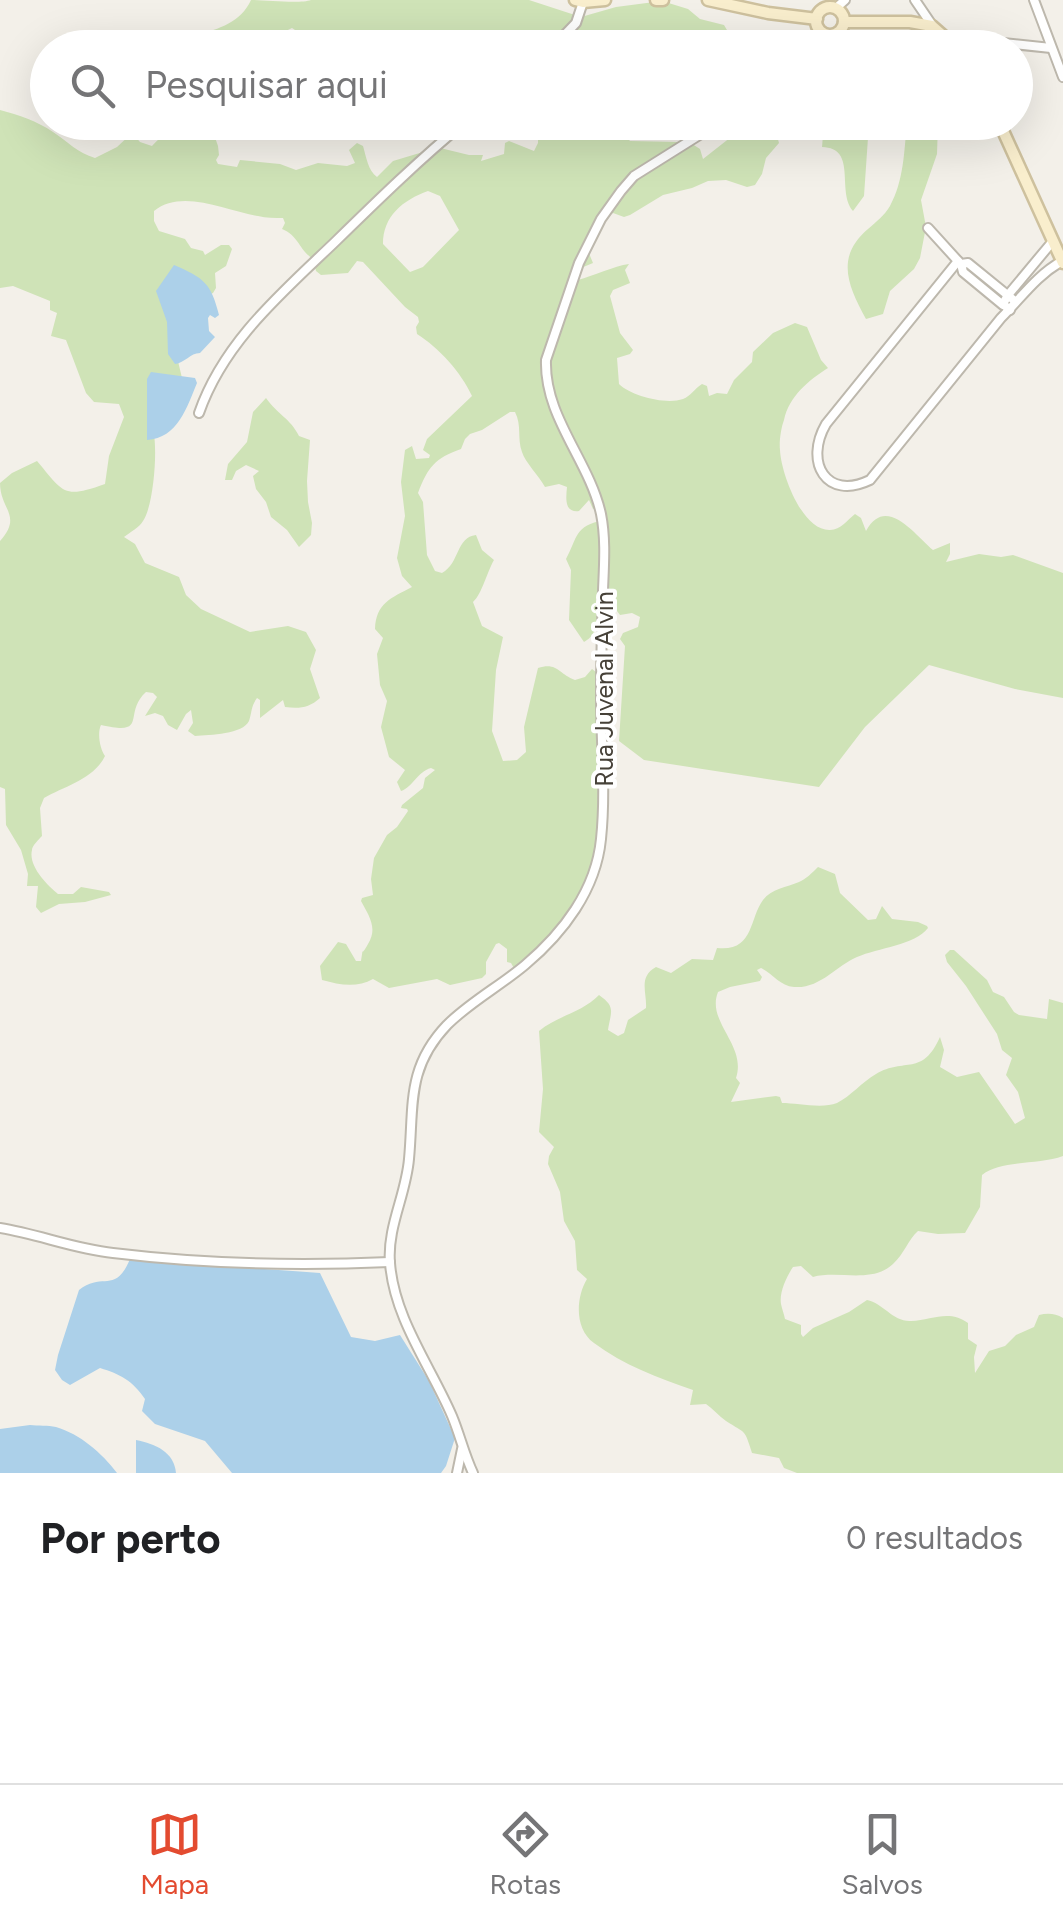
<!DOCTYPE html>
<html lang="pt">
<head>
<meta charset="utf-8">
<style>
  :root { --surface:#fff; --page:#f6f6f6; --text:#202124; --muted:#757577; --line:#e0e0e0; --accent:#e34b30 }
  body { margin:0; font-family:Figtree,sans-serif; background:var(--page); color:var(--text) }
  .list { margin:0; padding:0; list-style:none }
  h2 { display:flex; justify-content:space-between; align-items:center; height:130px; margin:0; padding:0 40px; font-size:42px }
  h2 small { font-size:32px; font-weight:400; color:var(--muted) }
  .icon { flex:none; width:55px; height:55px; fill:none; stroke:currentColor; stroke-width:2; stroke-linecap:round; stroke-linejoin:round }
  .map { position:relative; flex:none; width:1063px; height:1473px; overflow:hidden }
  .search { position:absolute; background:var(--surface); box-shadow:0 10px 40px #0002; left:30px; right:30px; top:30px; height:110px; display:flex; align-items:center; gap:25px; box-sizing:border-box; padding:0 35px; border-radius:55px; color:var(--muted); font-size:38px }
  .sheet { height:310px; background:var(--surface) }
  nav { display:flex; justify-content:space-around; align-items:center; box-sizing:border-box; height:140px; border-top:2px solid var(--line); background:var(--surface); font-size:28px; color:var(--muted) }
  nav a { display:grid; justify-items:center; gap:5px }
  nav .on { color:var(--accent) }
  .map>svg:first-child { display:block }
  .green { fill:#cfe3b7; fill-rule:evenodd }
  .water { fill:#acd0e9 }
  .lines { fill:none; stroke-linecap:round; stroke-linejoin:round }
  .street-casing { stroke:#bdb8ad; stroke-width:12 }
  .secondary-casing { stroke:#cec19e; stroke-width:15 }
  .street { stroke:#fff; stroke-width:8 }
  .secondary { stroke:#f9eecd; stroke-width:10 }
  .labels { text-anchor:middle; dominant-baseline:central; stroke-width:8; stroke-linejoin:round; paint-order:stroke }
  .street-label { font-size:25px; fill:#464138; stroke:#fff }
</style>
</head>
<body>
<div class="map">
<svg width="1063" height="1473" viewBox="0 0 1063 1473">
  <rect width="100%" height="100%" fill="#f3f0e9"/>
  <g class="green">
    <path d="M251 0C266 0 300 4 311 0H529L581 17 616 7 662 1 688 9 700 19 724 25 737 47 294 48 295 30 292 28 253 47 195 48 197 35C219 29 241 22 251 0Z"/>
    <path d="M0 110C19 115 37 121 53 132 68 142 78 153 95 158L117 147 132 133 140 142 152 146C172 125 181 123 210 123L218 146 219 155 216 160 218 164 237 167 240 160 280 164 296 170 318 163 347 166 355 163 349 150 357 143 363 146C366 156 368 171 377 177L393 161 423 152 432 146 469 155H483L481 161 504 154 505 143 509 141 534 151 538 143V135L550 123H618L622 132 630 141 678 142 686 140 700 149 703 159 731 137 745 123H793L777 136 779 143 766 158 762 174 755 185 747 187 726 180 708 181 692 188 663 195 630 215 624 217 613 213 605 219 588 251 593 263 581 268 574 279 578 280C593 276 614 266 629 264L625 270 630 283 613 290 610 296 620 333 633 350 630 354 617 358 619 384C631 396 666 405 683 399 691 396 694 389 702 384L707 386 709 396 717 393 727 394 734 380 752 362 753 352 773 333 795 323 807 327 821 360 828 368C809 380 789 396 784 420 781 428 779 442 780 450 781 473 802 531 830 530 841 530 847 520 855 514L861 518 866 531C886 494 915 535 933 550L950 543V554L946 562 979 554 1001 557 1013 555 1063 573V698L1015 689 929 665 865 727 819 787 644 760 619 741 625 646 620 639 623 633 638 627 640 617 632 613 620 615 614 607C596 612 600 634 584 642L569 620 571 570 566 559C578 537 574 526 604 520L606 516 601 503 597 508 593 509 589 500 579 511C564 513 566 498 567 487L559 484 545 487C539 476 525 462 522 452 517 439 522 425 515 412H510L482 430 470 434 465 439 461 449C435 458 428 467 418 493L423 502 427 555 435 571 442 573C460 563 456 537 476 535L482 550 494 560C487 572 482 594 473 602L482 626 503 637 496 670 492 731 503 761 517 760 526 752 524 727 538 668C558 662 558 674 575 680L585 677 592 669 596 672C591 745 624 834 585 900 579 910 569 923 560 930 555 935 547 937 541 943 531 951 525 962 516 972L511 963 507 962V949L499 943 496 944 486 962V974L482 978 450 985 437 979 389 988 373 979C357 988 340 985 322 980L320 966 338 942 346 944 356 961H361C364 944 360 959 368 944 378 928 369 916 361 901L362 898 373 895 371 879 374 858 387 835 397 827 408 811 407 809 401 808 402 805 423 788 425 778 435 770 431 768C417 772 413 787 401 791L397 782 405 770 389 757 381 727 387 701 380 685 377 654 383 638 375 629C376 603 391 598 412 587L402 576 397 558 405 516 401 482 405 450 412 446 416 459 429 458 430 455 423 450 427 439 472 396C461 372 439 348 417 334L416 327 419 322 418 317 405 307 363 262 357 261 348 273 321 275 316 271 313 259C299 250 299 236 282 229L285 223 283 218C275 218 266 218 258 216 227 211 182 188 154 211V221L159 231 185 239 191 248 203 251 205 255 221 245H229L232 249 226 266 215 273 216 288 213 293 205 297 171 332 182 378 153 430C158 447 154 505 143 521 139 528 130 532 124 537L135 544 145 563 179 577 186 595 201 609 250 632 288 626 306 632 316 650 310 669 320 698C309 708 299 709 285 707L283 700 260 718V700L257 698C251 706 252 712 249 721 243 734 210 735 195 736L188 731 193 723 191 710 186 714 177 730 168 725 163 716 155 713 145 716 157 697 153 693 146 692C122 714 150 736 101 725 97 733 100 749 105 756 94 779 65 786 44 798L40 808 42 836C39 839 32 846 32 850 28 866 47 885 58 894H73L81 887 109 892 111 895 85 902 59 904 41 913 36 907 38 886H27L28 874 21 850 6 825 5 789 0 787V541C23 515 0 510 0 483L12 473 37 461C64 493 63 499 105 484L109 456 124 417 119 404 94 402 86 393 66 340 51 336 57 313 50 310V301L13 286 0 288ZM428 191 440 196 459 230 423 267 410 272 383 244C383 216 403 200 428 191Z"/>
    <path d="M824 123H869L864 196 853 211C836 191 858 148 822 147Z"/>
    <path d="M907 123H938L937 154 921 200 926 227 920 258 914 269 890 291 883 314 866 319C848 286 835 257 868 229 877 221 884 216 890 206 904 180 904 152 907 123Z"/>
    <path d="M266 398C278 415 290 418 299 436L310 440 307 481 308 502 312 523 311 535 299 547 287 530 271 517 266 502 256 489 253 476 259 471 246 465 236 471 232 480H225L228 464 247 442 253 412Z"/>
    <path d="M818 867 835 874 840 893 868 920 876 919 882 906 892 919 918 922 927 926 928 928C915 945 878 948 857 957 836 966 820 989 794 987 780 986 773 974 761 968L757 970 762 977 760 981 730 987 718 992C706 1022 747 1045 736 1078L740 1083 731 1102 776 1096 780 1097 782 1103C797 1103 822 1109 837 1103 851 1096 862 1082 876 1074 905 1057 922 1077 940 1037L944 1050 940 1067 957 1077 979 1072 1015 1124 1025 1118 1018 1092 1006 1075 1012 1058 1002 1050 997 1034 966 986 947 962 945 955 950 950H954L987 980 993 992 1004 997 1014 1012 1019 1015 1047 1019 1049 999 1063 1003V1156C1039 1165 1000 1160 982 1175L980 1207 965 1233 938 1234 918 1231C908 1240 904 1254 893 1264 872 1284 838 1270 813 1277L801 1266 793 1267C787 1276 779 1292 781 1304 782 1309 784 1314 785 1319L801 1325V1334L803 1337 813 1328 849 1312 867 1300C883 1303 893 1322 911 1321 932 1320 949 1309 968 1323V1339L977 1345 974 1357 975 1373 989 1351 1005 1346 1016 1335 1034 1327 1039 1315C1047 1313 1055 1313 1063 1318V1473H797L784 1468 779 1458 752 1453C744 1428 746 1434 726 1421 719 1416 713 1409 706 1404L690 1405 693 1390C659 1378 623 1365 594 1343 574 1329 576 1297 587 1279L577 1270 575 1241 564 1221 560 1192 548 1164 549 1156 554 1147 539 1132 543 1089 539 1031C557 1016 583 1012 599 995 616 1007 611 1011 608 1030L618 1036 624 1033 628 1020 646 1008C647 992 638 977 656 967L671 973 692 959 713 960 717 948C754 952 749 919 763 900 771 889 787 887 799 882 806 879 812 873 818 867Z"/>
  </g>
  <g class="water">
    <path d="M174 265C204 278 211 283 219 315L215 318 210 315 208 318 209 331 215 337 200 353C190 353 185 363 175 364L168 354 167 322 156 291Z"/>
    <path d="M151 372 195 378 197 383C187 407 178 438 147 440V379Z"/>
    <path d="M130 1259 320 1273 351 1337 375 1341 400 1335 429 1381 455 1438 446 1466 441 1473H232L205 1441 155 1424 142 1411 145 1399C133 1381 120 1374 100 1368L70 1385 62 1380 55 1370 58 1355 79 1290C103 1271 115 1295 130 1259Z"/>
    <path d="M30 1425C38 1426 48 1425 56 1427 80 1434 102 1453 117 1473H0V1429Z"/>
    <path d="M136 1440C156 1444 174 1452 176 1473H136Z"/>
  </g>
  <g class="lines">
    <defs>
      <g id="street">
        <polyline points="915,0 932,25"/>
        <polyline points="1034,0 1063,77"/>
        <polyline points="836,8 845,0"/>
        <polyline points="552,48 576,23 583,2"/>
        <polyline points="806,48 821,31"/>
        <polyline points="967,48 984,41 1051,48"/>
        <polyline points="928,228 958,261"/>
        <polyline points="961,264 963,272 1003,305"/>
        <path d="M1016 302 968 263 961 264 958 261 826 424C804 462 826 501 870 480L1001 318C1022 297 1036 276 1062 261"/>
        <polyline points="1010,310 1003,304 1008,295 1053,241"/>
        <path d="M199 413C224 341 283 292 336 241 378 200 420 159 465 122"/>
        <path d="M0 1228C38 1234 74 1249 113 1253 204 1264 298 1266 390 1262"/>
        <polyline points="457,1473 462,1449"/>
        <path d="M473 1473C464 1454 460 1435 452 1416 431 1367 394 1318 390 1263 387 1227 406 1195 409 1159 414 1106 406 1068 447 1025 470 1002 500 986 525 965 563 933 596 890 601 839 606 791 601 744 601 696 601 660 602 625 603 590 604 565 606 539 601 514 589 460 544 417 546 360L579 263 601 219 621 191 634 176 720 122"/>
      </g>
      <g id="secondary">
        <polyline points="575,0 583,2 605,0"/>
        <polyline points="656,0 663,0"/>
        <polyline points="708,0 768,13 817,19"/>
        <circle cx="830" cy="21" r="14"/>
        <polyline points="844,22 910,22 932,26 957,48"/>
        <polyline points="999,122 1063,263"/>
      </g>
    </defs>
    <use href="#street" class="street-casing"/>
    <use href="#secondary" class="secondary-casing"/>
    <use href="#street" class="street"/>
    <use href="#secondary" class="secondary"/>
  </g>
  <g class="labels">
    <g class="street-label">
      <text transform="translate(604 689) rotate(-90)">Rua Juvenal Alvin</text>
    </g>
  </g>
</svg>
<div class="search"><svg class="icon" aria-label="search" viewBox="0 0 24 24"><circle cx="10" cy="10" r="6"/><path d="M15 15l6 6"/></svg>Pesquisar aqui</div>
</div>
<section class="sheet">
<h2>Por perto<small>0 resultados</small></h2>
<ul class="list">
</ul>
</section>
<nav>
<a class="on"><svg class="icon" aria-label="map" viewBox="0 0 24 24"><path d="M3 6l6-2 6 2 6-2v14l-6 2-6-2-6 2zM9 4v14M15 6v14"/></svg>Mapa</a>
<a><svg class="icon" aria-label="directions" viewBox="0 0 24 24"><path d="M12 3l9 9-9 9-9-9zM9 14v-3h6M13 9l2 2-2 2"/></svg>Rotas</a>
<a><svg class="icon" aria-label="saved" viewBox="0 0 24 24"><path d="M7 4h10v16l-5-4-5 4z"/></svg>Salvos</a>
</nav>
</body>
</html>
